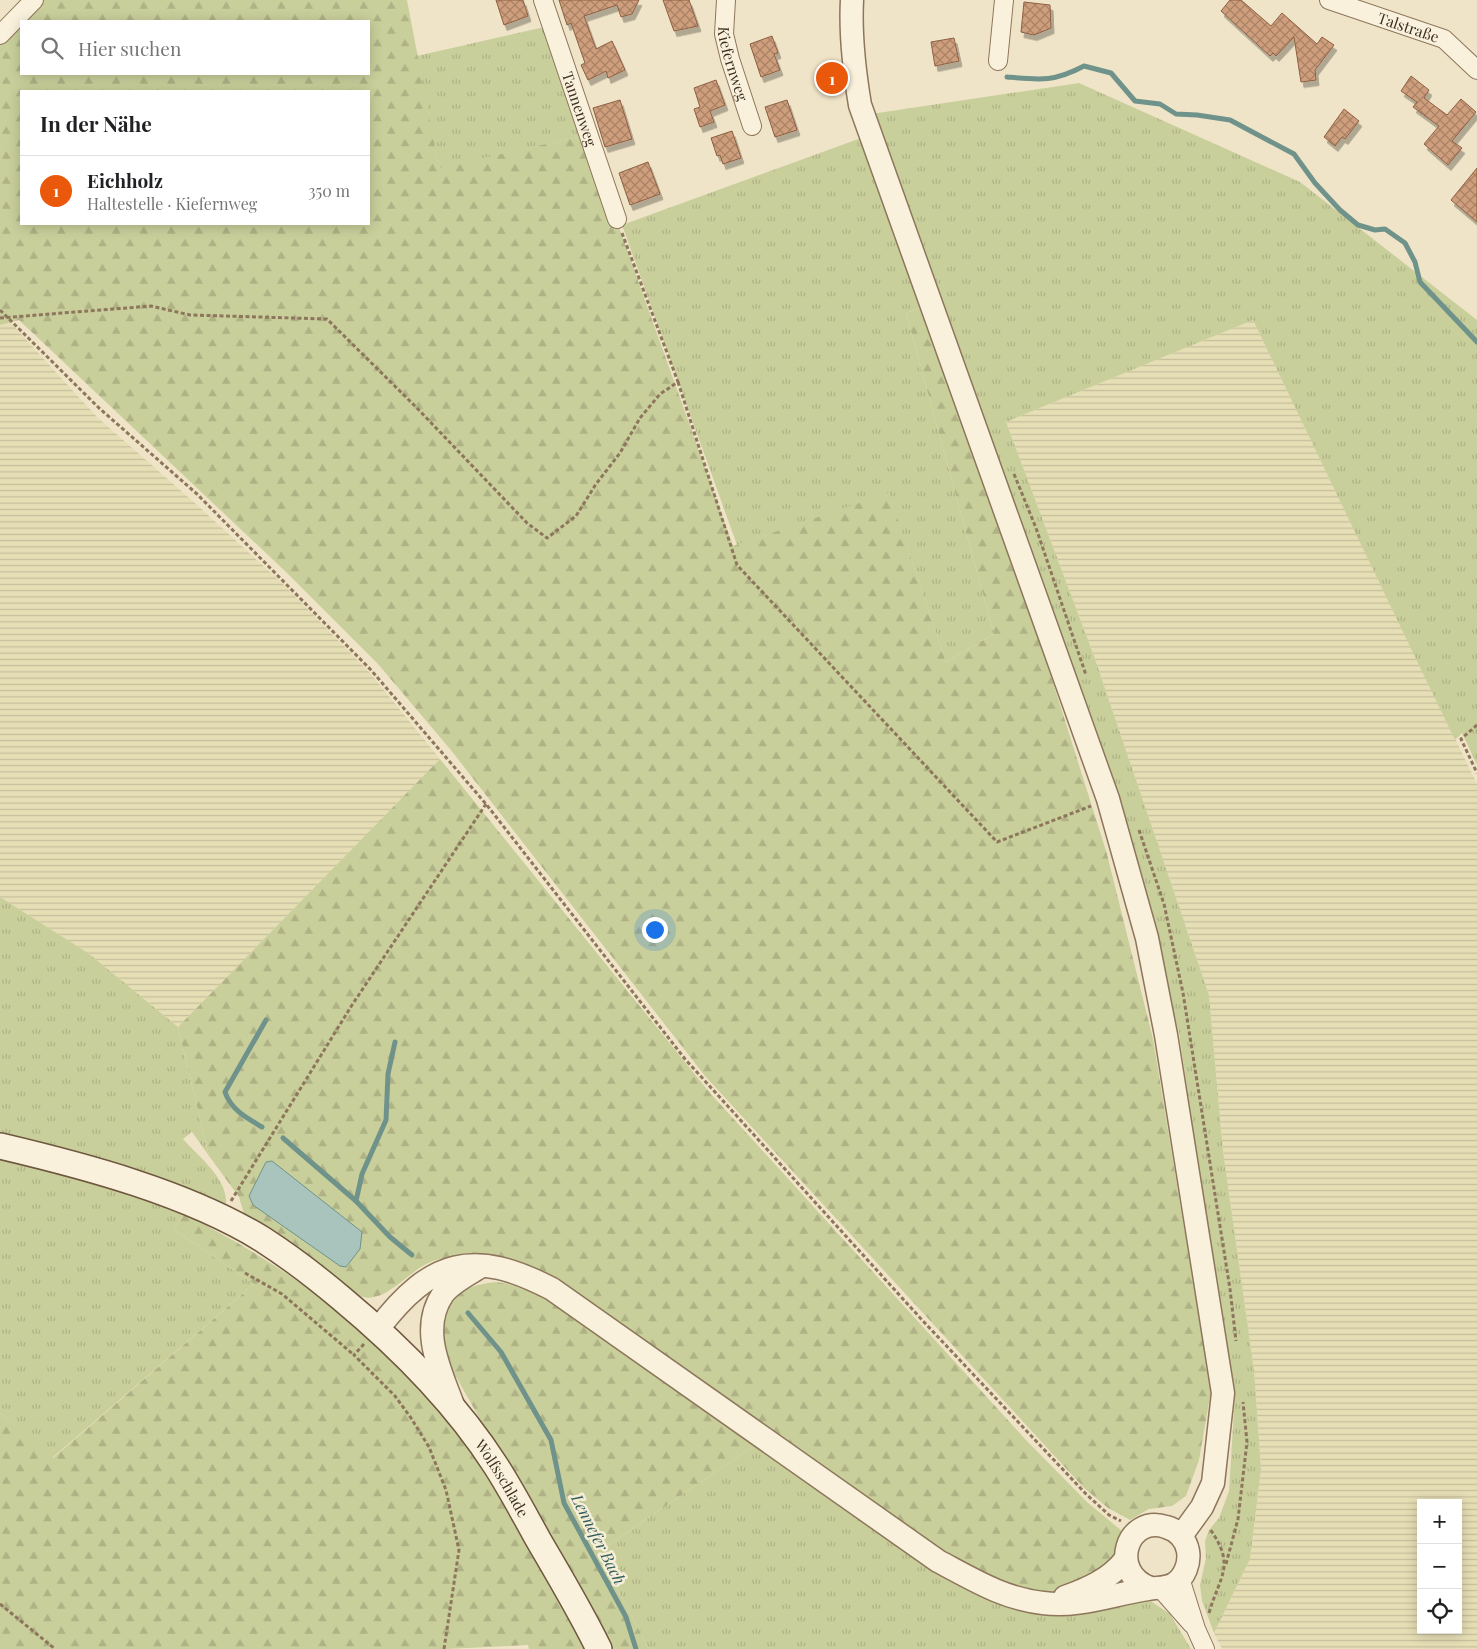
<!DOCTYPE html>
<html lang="de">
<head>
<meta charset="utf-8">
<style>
  :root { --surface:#fff; --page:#f6f6f6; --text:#202124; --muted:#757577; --line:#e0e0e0; --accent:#ea580c }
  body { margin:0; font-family:"Playfair Display",serif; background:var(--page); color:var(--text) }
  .controls { position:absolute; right:15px; bottom:15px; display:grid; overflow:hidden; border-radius:0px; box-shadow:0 2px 12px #0003 }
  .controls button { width:45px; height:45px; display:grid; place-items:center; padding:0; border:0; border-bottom:1px solid var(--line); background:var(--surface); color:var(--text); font:25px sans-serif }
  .you { position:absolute; left:654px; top:929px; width:18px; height:18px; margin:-12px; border:4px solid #fff; border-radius:50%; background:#1a73e8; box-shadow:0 0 0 8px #1a73e833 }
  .badge { display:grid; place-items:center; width:32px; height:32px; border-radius:50%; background:var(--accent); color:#fff; font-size:16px; font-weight:700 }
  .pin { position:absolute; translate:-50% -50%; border:2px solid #fff; box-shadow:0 1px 5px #0006 }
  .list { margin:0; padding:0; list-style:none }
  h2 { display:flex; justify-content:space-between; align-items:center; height:65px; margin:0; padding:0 20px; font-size:21px }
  h2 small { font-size:16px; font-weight:400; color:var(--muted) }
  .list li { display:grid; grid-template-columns:32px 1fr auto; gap:15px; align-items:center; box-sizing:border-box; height:70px; padding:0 20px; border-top:1px solid var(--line) }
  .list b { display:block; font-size:19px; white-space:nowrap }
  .list p { margin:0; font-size:16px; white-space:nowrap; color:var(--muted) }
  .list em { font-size:16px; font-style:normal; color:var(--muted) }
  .icon { flex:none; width:28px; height:28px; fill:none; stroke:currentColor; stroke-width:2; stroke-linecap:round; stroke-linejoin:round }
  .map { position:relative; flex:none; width:1477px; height:1649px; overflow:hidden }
  .search { position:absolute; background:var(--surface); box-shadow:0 2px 12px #0003; left:20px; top:20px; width:350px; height:55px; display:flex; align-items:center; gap:12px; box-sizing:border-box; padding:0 18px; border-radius:0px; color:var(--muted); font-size:19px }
  .panel { position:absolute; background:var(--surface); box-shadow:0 2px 12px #0003; left:20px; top:90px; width:350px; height:135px; border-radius:0px }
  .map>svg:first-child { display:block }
  .farmland { fill:url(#farmland-rules); fill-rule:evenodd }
  .grass { fill:url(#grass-tufts) }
  .forest { fill:url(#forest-firs); fill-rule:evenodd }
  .water { fill:#a9c4bc; stroke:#6f938a }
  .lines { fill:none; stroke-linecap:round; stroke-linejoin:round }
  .stream { stroke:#6f938a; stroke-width:5 }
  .building { fill:url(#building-cross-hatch); stroke:#8d5f41; filter:url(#shadow) }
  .minor-casing { stroke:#8d765c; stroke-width:20 }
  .tertiary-casing { stroke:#8d765c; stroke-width:25 }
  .secondary-casing { stroke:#6f573f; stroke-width:28 }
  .path { stroke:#8d765c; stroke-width:3; stroke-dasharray:4 2.5; stroke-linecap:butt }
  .minor { stroke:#faf1dc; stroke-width:18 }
  .tertiary { stroke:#faf1dc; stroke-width:22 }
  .secondary { stroke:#faf1dc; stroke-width:25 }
  .labels { text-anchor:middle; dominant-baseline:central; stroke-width:5; stroke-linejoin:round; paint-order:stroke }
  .street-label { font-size:15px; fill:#3d2e20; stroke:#f7eed8 }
  .water-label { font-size:16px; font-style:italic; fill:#2f5d5a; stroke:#f7eed8 }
</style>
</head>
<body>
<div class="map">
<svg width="1477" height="1649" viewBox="0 0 1477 1649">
  <defs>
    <pattern id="farmland-rules" width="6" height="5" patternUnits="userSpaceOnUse" patternTransform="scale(1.25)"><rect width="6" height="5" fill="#e6deb5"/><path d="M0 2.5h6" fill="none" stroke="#c6bf9b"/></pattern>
    <pattern id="grass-tufts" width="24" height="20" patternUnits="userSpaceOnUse" patternTransform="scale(1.25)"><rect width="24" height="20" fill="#c9cf9b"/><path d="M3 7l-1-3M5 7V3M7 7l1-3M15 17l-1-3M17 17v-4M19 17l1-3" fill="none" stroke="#aeb285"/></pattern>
    <pattern id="forest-firs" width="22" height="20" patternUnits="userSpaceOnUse" patternTransform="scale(1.25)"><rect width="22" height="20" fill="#c9cf9b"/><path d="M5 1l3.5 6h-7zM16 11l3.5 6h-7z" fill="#aeb285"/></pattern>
    <pattern id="building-cross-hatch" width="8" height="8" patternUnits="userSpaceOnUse" patternTransform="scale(1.25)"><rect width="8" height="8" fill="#cf9f7d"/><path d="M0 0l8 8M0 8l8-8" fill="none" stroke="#a98266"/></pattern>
    <filter id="shadow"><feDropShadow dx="3" dy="5.5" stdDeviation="0" flood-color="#0004"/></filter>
  </defs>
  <rect width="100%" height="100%" fill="#f0e4c8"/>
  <g class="farmland">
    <path d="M1253 320 1477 784V1649H1222L1214 1633 1250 1559 1261 1469 1254 1370 1223 1151 1209 995 1094 656 1006 422ZM1421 1503H1458V1630H1421Z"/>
    <polygon points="10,322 97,417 195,503 285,586 370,673 440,759 178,1027 88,953 0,897 0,325"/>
  </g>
  <g class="grass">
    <polygon points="549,26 586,135 439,169 417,56"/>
    <polygon points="1079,83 1300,182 1477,320 1477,765 1462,733 1455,740 1253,320 1006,422 1094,656 1209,995 1223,1151 1254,1370 1261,1469 1250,1559 1214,1633 1202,1601 1200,1585 1206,1558 1205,1541 1209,1530 1219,1518 1229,1491 1235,1393 1206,1217 1179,1033 1130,857 871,114"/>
    <polygon points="861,138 926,306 906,313 994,634 946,662 889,494 737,545 622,225"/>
    <path d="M0 897 88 953 178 1027 209 1156 192 1132 183 1139C199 1157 228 1179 226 1204L177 1184 133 1169 0 1135Z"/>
    <polygon points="0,1156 124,1190 184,1214 173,1229 254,1284 52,1458 0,1413"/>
    <polygon points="758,1443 896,1545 990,1601 1047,1612 1129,1601 1149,1600 1170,1614 1191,1649 649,1649 598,1552"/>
  </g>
  <g class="forest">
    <path d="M37 0H407L439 168 586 135 733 546 889 493 946 662 994 634 906 313 926 306 1050 673 1107 854 1153 1039 1211 1391 1199 1460 1186 1496 1172 1506 1149 1509 1130 1520 1108 1508 1084 1488 705 1076 450 749 378 664 287 573 19 320 0 325V39ZM21 21H369V74H21ZM21 91H369V224H21Z"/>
    <path d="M440 759 710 1093 1026 1440 1087 1502 1122 1531 1111 1563 1078 1586 1049 1595 995 1583 943 1551 549 1276C520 1261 500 1256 467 1257 456 1257 443 1257 433 1261 409 1269 385 1306 360 1296L306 1253 244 1214 239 1197 209 1156 178 1027Z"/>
    <path d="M184 1214C307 1276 405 1354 484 1468 497 1486 507 1507 518 1527 541 1568 565 1608 588 1649H529L528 1645 446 1649H0V1413L53 1458 254 1284 173 1229Z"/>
    <path d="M495 1282C544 1287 595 1331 635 1358 676 1386 717 1415 758 1443L598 1552 649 1649H610L442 1352C442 1340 439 1325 441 1313 446 1292 477 1284 495 1282Z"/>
  </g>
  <polygon class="water" points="272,1161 362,1232 360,1249 346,1267 340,1266 253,1205 249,1196 266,1162"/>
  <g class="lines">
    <g class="stream">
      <path d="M1007 77C1040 80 1054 82 1084 66L1111 73 1135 101 1160 104 1176 114 1197 115 1230 120 1294 154 1315 183 1340 210 1358 225 1375 230 1385 229 1405 243 1415 262 1420 282 1477 342"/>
      <path d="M262 1127C247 1118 231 1110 225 1092L266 1020"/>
      <polyline points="283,1138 356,1201 390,1237 412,1255"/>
      <polyline points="356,1201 362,1174 386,1120 388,1074 395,1042"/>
      <polyline points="468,1313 501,1352 551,1440 564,1503 626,1617 636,1649"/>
    </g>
  </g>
  <g class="building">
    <polygon points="496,0 523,0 528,16 504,25"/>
    <polygon points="559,0 639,0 632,14 621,17 617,5 584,16 596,49 612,41 625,70 608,78 606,71 588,80 581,65 585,63 571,23 567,25"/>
    <polygon points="663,0 689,0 698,26 674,31"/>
    <polygon points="1230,0 1241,0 1271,26 1282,13 1317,44 1322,37 1334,45 1315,70 1316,80 1301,82 1294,37 1276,56 1273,53 1270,56 1221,11"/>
    <polygon points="1024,2 1050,5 1051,28 1034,35 1021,32"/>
    <polygon points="772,36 778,53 774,54 780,70 761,77 750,44"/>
    <polygon points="954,38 959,61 935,66 931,42"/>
    <polygon points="1411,76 1429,90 1424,98 1447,115 1461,99 1476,112 1452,141 1462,148 1448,165 1424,144 1439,126 1413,107 1417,102 1401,91"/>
    <polygon points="716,80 725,105 710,111 714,122 700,127 694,109 700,107 694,88"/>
    <polygon points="620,100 632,139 605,147 593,108"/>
    <polygon points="787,100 797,130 775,137 765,107"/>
    <polygon points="1344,109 1359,121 1345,139 1342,137 1335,146 1324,137"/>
    <polygon points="732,131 741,158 723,164 720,155 717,156 711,138"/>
    <polygon points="648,162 660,194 630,205 619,173"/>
    <polygon points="1477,168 1477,222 1451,200"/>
  </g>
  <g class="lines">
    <defs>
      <g id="minor">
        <path id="s1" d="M543 0 617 219"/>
        <path id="s2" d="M726 0 724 34 730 59 752 126"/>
        <path id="s3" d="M1329 0 1444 39 1477 70"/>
        <polyline points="0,35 34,0"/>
        <polyline points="998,61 1004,0"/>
        <polyline points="1180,1578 1196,1629 1205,1649"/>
        <polyline points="1161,1589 1192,1624"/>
      </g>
      <g id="tertiary">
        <path d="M852 0C850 36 854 69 860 105L1108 799 1147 938 1166 1035 1223 1393 1213 1483 1202 1507 1181 1536"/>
        <path d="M378 1329C431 1259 474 1248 552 1289L938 1561C972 1579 1004 1599 1043 1603 1079 1608 1113 1594 1148 1589 1157 1587 1165 1589 1174 1584 1185 1577 1190 1563 1188 1551 1186 1540 1178 1530 1166 1527 1127 1514 1108 1572 1150 1588"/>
        <path d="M453 1405C440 1370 419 1329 443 1294 451 1283 469 1274 480 1267"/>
        <path d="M1065 1597C1088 1589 1110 1579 1125 1560"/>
      </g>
      <g id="secondary">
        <path id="s4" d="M0 1146C85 1166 187 1193 262 1239 290 1257 316 1277 341 1298 400 1347 455 1402 496 1466 512 1491 525 1516 539 1541 560 1577 581 1612 599 1649"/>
      </g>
    </defs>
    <use href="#minor" class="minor-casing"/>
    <use href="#tertiary" class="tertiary-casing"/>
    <use href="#secondary" class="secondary-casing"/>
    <g class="path">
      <polyline points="0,310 99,408 197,494 371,670 486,804 685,1059 923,1321 1086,1494 1109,1515 1121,1521"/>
      <polyline points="0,318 151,306 190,315 327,319 415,406 527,523 547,538 576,516 596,484 620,453 640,418 660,394 678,382 622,233"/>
      <polyline points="678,382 737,565 997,842 1091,806"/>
      <polyline points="1014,474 1036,528 1086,675"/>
      <polyline points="1477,725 1461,739 1477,773"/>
      <polyline points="1139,830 1164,904 1183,993 1230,1289 1236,1341"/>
      <polyline points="231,1201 352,1005 486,804"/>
      <polyline points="245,1273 282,1294 354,1355"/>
      <polyline points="364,1344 354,1355 395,1396 411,1418 429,1447 446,1490 459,1550 444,1649"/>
      <polyline points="1226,1564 1238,1519 1247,1442 1243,1402"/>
      <polyline points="0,1604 55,1649"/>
      <path d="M1209 1613C1220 1575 1236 1566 1210 1529"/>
    </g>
    <use href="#minor" class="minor"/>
    <use href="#tertiary" class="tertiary"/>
    <use href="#secondary" class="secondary"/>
  </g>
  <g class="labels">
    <g class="street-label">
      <text stroke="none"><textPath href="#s3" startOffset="84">Talstraße</textPath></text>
      <text stroke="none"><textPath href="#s2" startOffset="65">Kiefernweg</textPath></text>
      <text stroke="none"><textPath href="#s1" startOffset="115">Tannenweg</textPath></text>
      <text stroke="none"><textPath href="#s4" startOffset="621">Wolfsschlade</textPath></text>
    </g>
    <g class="water-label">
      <text transform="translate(599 1539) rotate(63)">Lennefer Bach</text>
    </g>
  </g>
</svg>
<div class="controls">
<button>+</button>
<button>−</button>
<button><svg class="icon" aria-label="locate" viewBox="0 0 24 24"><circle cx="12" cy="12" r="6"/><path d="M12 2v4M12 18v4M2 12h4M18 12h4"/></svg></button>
</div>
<div class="you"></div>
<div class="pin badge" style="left:832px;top:78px">1</div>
<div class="search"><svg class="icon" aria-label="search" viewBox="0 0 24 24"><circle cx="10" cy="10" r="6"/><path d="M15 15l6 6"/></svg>Hier suchen</div>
<section class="panel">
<h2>In der Nähe<small></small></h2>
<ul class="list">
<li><span class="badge">1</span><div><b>Eichholz</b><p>Haltestelle · Kiefernweg</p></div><em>350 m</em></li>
</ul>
</section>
</div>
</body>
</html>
